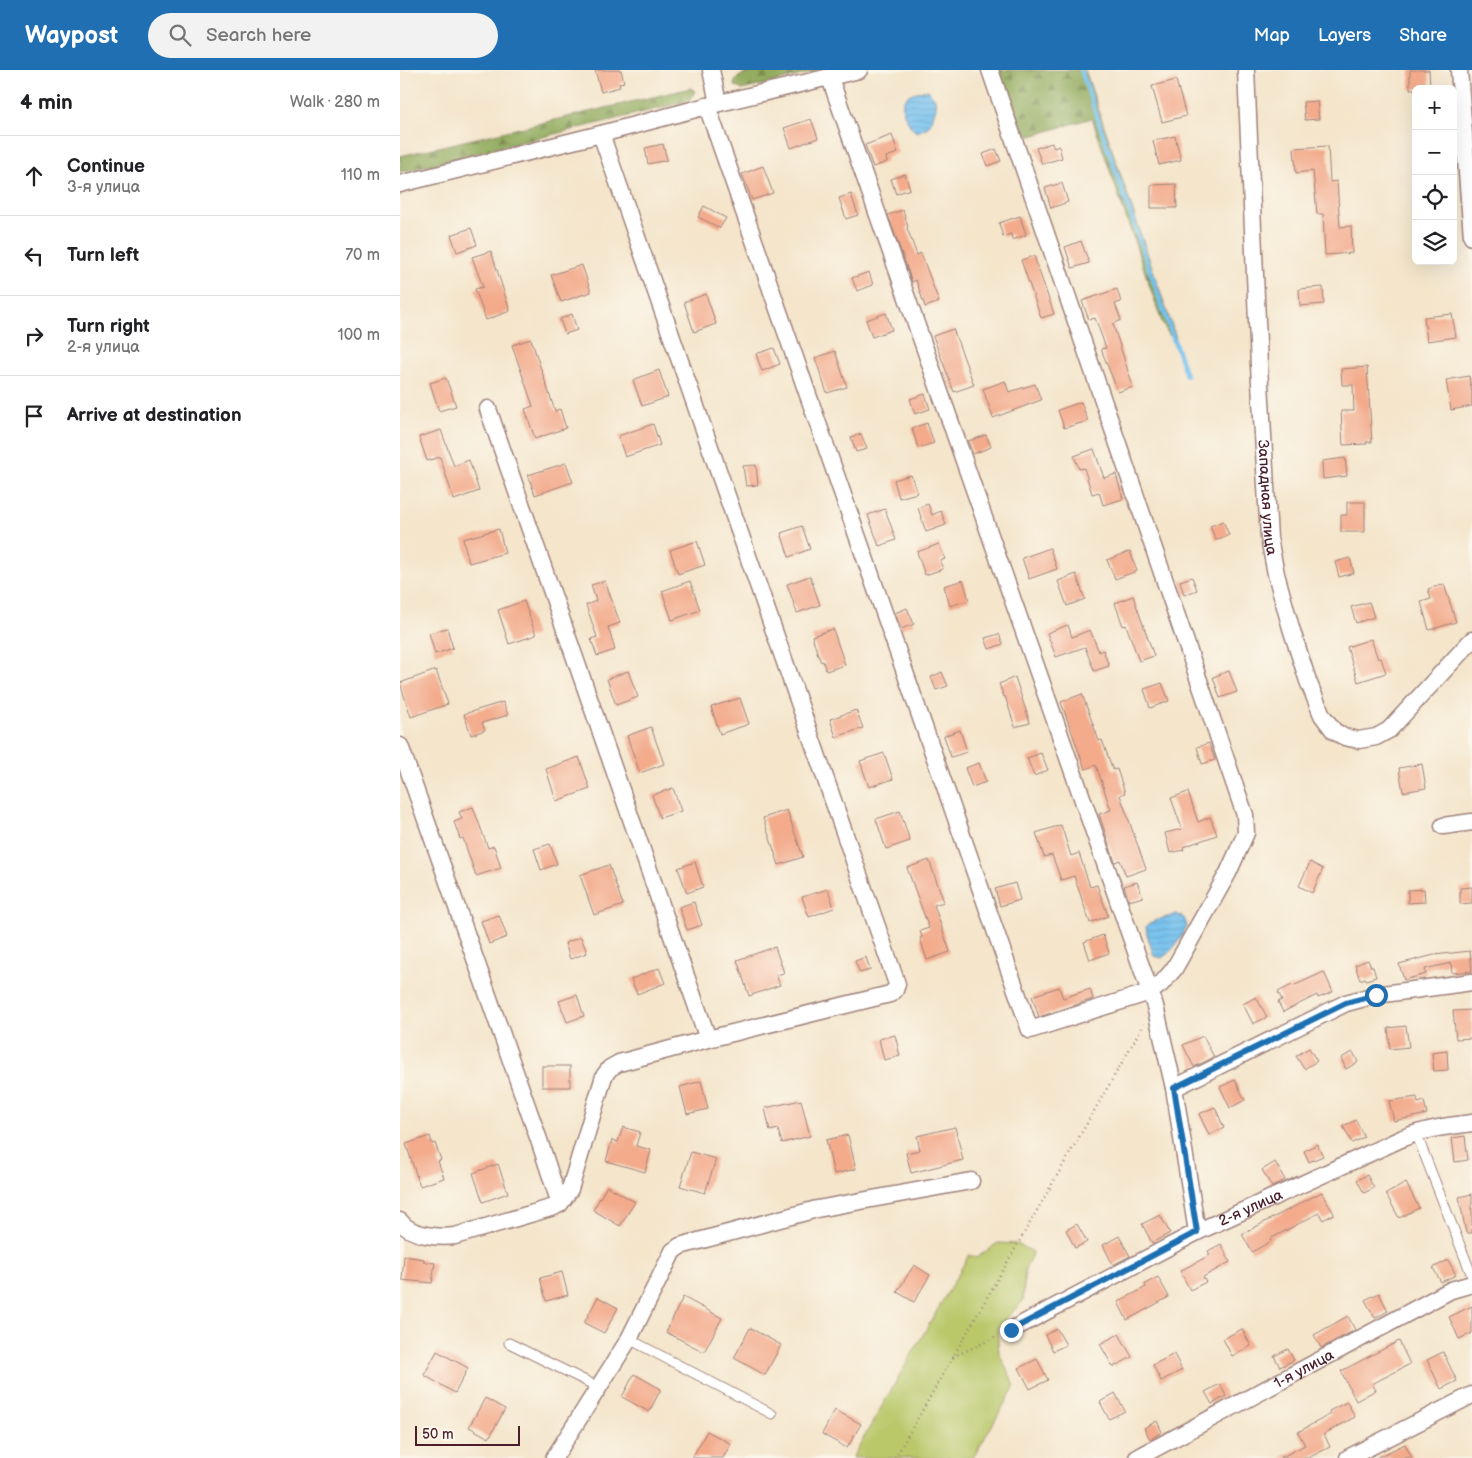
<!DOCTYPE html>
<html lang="en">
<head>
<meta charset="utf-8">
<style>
  :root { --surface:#fff; --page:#f2f2f2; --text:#202124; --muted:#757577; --line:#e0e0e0; --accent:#1f6fb2 }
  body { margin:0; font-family:"Balsamiq Sans",sans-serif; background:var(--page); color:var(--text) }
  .controls { position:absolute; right:15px; top:15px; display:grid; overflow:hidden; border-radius:8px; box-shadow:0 5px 20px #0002 }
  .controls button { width:45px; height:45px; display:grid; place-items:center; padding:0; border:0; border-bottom:1px solid var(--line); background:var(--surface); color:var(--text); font:25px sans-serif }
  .scale { position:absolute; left:15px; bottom:12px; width:105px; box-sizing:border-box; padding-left:5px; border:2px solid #4a1f2b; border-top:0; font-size:14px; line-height:18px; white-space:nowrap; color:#4a1f2b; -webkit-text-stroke:4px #fbf7ec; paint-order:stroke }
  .stop { position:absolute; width:15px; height:15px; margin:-11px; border:4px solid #1f6fb2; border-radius:50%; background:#fff }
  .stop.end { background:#1f6fb2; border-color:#fff; box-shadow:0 1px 5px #0008 }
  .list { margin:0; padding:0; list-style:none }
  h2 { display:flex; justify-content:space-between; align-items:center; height:65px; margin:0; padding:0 20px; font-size:21px }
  h2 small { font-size:16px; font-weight:400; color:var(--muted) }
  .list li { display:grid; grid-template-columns:32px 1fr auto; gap:15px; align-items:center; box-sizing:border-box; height:80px; padding:0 20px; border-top:1px solid var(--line) }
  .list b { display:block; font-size:19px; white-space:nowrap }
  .list p { margin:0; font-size:16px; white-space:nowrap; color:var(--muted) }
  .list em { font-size:16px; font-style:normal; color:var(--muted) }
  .icon { flex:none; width:28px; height:28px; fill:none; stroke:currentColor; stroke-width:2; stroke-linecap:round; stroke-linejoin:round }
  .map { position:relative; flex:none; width:1072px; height:1388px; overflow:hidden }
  header { display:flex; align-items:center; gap:30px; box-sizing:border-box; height:70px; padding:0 25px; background:var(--accent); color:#fff }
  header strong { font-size:24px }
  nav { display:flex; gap:28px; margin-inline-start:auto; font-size:18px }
  .search { width:350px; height:45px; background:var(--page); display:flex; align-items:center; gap:12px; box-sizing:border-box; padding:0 18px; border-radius:28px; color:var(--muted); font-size:19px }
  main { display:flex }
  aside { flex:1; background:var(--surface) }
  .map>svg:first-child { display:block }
  .grass { fill:#bac86b; stroke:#82744b }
  .forest { fill:url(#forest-firs); stroke:#6e6645 }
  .water { fill:url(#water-rules); stroke:#5f708c }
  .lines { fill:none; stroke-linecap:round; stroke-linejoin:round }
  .stream { stroke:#74c1ee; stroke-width:4.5 }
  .building { fill:#f3ab8c }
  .service-casing { stroke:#9f827b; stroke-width:11 }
  .minor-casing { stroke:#9f827b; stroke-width:19 }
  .path { stroke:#9f827b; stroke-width:2.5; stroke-dasharray:1 4; stroke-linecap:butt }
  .service { stroke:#fff; stroke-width:9 }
  .minor { stroke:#fff; stroke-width:16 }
  .route { stroke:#1f6fb2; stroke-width:6 }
  .labels { text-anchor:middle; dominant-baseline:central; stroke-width:4; stroke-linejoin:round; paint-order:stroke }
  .street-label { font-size:15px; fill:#4a1f2b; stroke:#fbf7ec }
</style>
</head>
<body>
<header>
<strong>Waypost</strong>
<div class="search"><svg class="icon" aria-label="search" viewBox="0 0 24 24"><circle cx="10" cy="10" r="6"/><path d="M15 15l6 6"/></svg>Search here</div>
<nav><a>Map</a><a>Layers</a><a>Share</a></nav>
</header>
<main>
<aside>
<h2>4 min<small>Walk · 280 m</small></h2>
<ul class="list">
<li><svg class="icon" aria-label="ahead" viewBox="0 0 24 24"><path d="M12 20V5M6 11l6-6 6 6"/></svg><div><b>Continue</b><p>3-я улица</p></div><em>110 m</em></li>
<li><svg class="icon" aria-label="left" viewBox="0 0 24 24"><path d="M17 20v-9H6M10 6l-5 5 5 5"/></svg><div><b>Turn left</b></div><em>70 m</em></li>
<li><svg class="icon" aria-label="right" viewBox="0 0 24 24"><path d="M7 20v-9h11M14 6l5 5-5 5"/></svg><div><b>Turn right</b><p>2-я улица</p></div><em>100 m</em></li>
<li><svg class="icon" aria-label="arrive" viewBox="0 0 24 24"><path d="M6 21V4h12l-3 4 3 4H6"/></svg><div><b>Arrive at destination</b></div></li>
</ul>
</aside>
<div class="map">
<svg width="1072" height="1388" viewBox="0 0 1072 1388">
  <defs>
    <pattern id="forest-firs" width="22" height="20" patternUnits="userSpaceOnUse" patternTransform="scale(1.25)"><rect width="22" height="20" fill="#93ac5f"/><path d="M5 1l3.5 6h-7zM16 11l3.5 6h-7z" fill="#7a8b4f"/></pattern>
    <pattern id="water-rules" width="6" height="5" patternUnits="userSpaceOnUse" patternTransform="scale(1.25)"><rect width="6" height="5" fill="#74c1ee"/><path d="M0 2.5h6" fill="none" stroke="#66a5cc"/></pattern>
  </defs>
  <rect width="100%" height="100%" fill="#fbf7ec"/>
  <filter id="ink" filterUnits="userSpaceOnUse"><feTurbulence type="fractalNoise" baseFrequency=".02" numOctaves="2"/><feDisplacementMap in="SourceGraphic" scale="10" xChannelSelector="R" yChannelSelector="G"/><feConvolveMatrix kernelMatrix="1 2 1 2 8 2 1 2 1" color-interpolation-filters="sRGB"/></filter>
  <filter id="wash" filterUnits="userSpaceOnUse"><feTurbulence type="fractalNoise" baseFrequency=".0096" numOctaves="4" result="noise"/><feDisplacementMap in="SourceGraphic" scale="20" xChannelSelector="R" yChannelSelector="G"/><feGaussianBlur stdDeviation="1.12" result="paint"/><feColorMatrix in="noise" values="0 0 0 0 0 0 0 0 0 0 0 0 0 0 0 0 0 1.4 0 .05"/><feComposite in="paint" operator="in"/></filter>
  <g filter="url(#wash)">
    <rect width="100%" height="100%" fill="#f4e5cb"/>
    <polygon class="grass" points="598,1173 617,1174 633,1182 625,1199 623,1231 597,1258 599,1283 615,1316 573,1388 452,1388 569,1185 576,1188"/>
    <g class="forest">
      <path d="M361 0H422L342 20 334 15C336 3 350 3 361 0Z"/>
      <polygon points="597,0 685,0 776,268 774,269 769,265 762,252 692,48 631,66 623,63 617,58"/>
      <polygon points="291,18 295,21 293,26 289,31 0,102 0,86"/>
    </g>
    <g class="water">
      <path d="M528 20 535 29 536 38 530 54 528 57 517 62C511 59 510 55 507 50 496 29 507 22 528 20Z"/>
      <path d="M776 844 784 848 787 856C781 868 774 880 762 888L754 886 747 864 746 856C755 848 766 849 776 844Z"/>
    </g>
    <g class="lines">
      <polyline class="stream" points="681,0 786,305"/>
    </g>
    <g id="blocks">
      <g class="building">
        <polygon points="195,0 221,0 224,12 219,13 220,17 201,22"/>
        <polygon points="1010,0 1029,0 1030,19 1010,19"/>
        <polygon points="776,10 786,46 762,52 752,16"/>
        <polygon points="917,31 919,49 905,50 903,32"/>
        <polygon points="411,49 418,68 391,78 384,58"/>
        <polygon points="492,65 498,83 486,87 487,92 473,97 465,75"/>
        <polygon points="775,66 781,90 759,95 753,71"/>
        <polygon points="652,73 654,78 659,76 662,88 642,94 636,78"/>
        <polygon points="263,74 267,90 248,94 245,78"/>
        <polygon points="928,76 930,112 937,111 940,157 951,156 952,183 925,185 923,144 917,144 913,101 896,103 894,78"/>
        <polygon points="596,79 601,91 587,96 583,84"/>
        <polygon points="363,96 373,123 352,130 342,104"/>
        <polygon points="505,104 510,119 496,124 491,109"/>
        <polygon points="662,113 668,132 651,138 645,118"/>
        <polygon points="776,114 777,138 751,138 751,115"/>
        <polygon points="451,124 458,145 446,149 439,128"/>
        <polygon points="304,136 326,148 320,158 298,147"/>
        <polygon points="503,140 508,157 507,158 517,185 521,183 539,232 525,237 516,210 512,212 488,145"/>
        <polygon points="620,146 626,165 612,170 611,164 603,167 599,153"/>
        <polygon points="71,158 77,175 57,182 51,165"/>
        <polygon points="681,171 689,193 672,198 665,177"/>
        <polygon points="91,181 110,241 86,250 75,219 83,217 72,187"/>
        <polygon points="634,186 654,244 641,248 621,190"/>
        <polygon points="182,195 191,222 161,232 151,205"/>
        <polygon points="469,202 473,215 457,221 452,208"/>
        <polygon points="923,217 924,234 900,236 899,219"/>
        <polygon points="717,219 721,232 715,234 721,250 713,254 733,317 718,322 701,279 706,278 695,248 689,250 682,231"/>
        <polygon points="306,224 316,254 294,262 284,232"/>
        <polygon points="486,243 492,260 472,267 466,250"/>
        <polygon points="172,244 177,260 165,264 160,249"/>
        <polygon points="1052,244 1056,267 1027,271 1024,247"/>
        <polygon points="553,259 574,315 554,322 533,266"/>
        <polygon points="131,269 155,341 160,339 166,358 135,369 125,339 133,336 112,275"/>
        <polygon points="374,278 380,294 362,301 356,284"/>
        <polygon points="435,281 447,317 427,323 415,288"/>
        <polygon points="967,297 972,372 966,372 967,374 943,375 941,341 954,341 953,315 942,315 941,299"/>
        <polygon points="259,300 268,327 242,336 233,310"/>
        <polygon points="1069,306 1072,322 1072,336 1051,340 1046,310"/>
        <polygon points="46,308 56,336 39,341 30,313"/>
        <polygon points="605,311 609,322 635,314 641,330 593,348 583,319"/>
        <polygon points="525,324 530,339 515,344 510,329"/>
        <polygon points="681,332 688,351 664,358 658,340"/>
        <polygon points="527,353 534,373 518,378 512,358"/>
        <polygon points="253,354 260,375 225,387 218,366"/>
        <polygon points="41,360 54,396 69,390 79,421 54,430 40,387 27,391 19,367"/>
        <polygon points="461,364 467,379 456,382 451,367"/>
        <polygon points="586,365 591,377 573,384 568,371"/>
        <polygon points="694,379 704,408 716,404 723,429 703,435 699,422 692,424 684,398 679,399 674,386"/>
        <polygon points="945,388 947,406 923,409 922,391"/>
        <polygon points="166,393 173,412 135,425 128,405"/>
        <polygon points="356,395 358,415 346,416 343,396"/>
        <polygon points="511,405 517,423 499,428 494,410"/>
        <polygon points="947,432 965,432 965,462 941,462 941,445 947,445"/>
        <polygon points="528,434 532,445 541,441 546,455 526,462 518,438"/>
        <polygon points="485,439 496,470 479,476 468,445"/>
        <polygon points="823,451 829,465 816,470 810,456"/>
        <polygon points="402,456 410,479 389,487 381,463"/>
        <polygon points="99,459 105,483 69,493 63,469"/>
        <polygon points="297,471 305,495 278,504 270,480"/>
        <polygon points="539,474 545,489 540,491 543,499 525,505 517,482"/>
        <polygon points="650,478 657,499 629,509 622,488"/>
        <polygon points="730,481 737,501 715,509 707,490"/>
        <polygon points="950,488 954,503 939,507 935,492"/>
        <polygon points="676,504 685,529 667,536 658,511"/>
        <polygon points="410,506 420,535 397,543 387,514"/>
        <polygon points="792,507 797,520 784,525 780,511"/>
        <polygon points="563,510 569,530 550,536 544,516"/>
        <polygon points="205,511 220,553 208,557 215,580 197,586 191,569 197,567 186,535 196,531 191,515"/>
        <polygon points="290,511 300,540 272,550 262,521"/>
        <polygon points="1044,514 1056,552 1029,560 1021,532 1031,529 1028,519"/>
        <polygon points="733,526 754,586 739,591 726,555 723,556 715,533"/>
        <polygon points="124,531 136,565 109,574 98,540"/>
        <polygon points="969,532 974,547 956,553 951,537"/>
        <polygon points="507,538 514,554 501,559 495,543"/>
        <polygon points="668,555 672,567 690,560 699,582 703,580 709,596 694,601 685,577 656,587 647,563"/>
        <polygon points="47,558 53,578 35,584 29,563"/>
        <polygon points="433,559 445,595 426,601 423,591 421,592 418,585 412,566"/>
        <polygon points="599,564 603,574 589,579 585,568"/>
        <polygon points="971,569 978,589 981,588 986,603 958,612 947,577"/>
        <polygon points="36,600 48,634 11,647 0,613"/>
        <polygon points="228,601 238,627 216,635 207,609"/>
        <polygon points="829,601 837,622 820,628 813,607"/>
        <polygon points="542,602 548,616 536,620 531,607"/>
        <polygon points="615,607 630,653 615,657 605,626 604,627 599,614"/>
        <polygon points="762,613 769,631 750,638 744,619"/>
        <polygon points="682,624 699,671 702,670 713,700 717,699 725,723 720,725 746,799 726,806 720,790 715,792 699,744 711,740 696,695 685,699 661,632"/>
        <polygon points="340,628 349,654 320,664 311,637"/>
        <polygon points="103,632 108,645 82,653 85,660 71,665 64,644"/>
        <polygon points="456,640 463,658 436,667 430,649"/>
        <polygon points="251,657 264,694 240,703 227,666"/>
        <polygon points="560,660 567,682 551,687 544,666"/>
        <polygon points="809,673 815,690 802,694 797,677"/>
        <polygon points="484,683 493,709 469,717 460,691"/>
        <polygon points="641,683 648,700 634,706 627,688"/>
        <polygon points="179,687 190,719 156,731 146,699"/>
        <polygon points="579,693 586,712 572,717 565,698"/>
        <polygon points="1022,694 1026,718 1003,722 999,698"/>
        <polygon points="273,718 281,741 260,748 252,725"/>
        <polygon points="788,722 798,752 810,747 817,765 783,777 784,780 770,783 765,763 782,759 771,728"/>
        <polygon points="73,737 88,778 94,776 101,798 76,806 63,768 60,769 54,752 62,749 59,742"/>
        <polygon points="387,740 403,787 379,795 363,748"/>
        <polygon points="500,741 510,771 486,779 476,749"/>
        <polygon points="661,755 671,786 679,783 690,817 697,815 708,846 690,853 674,806 661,810 652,785 644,787 636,763"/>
        <polygon points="150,774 157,794 141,800 134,779"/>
        <polygon points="529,790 544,832 534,835 550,882 527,890 520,868 522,867 520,861 529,858 507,798"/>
        <polygon points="295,792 303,817 287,823 278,798"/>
        <polygon points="910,792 923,799 912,823 899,816"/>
        <polygon points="209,795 223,835 194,845 180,805"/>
        <polygon points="737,812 743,827 729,831 724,816"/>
        <polygon points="615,813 620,830 600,836 595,819"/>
        <polygon points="1072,817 1072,833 1060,834 1060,818"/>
        <polygon points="428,819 434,838 409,847 402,827"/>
        <polygon points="1024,819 1025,832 1008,833 1008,820"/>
        <polygon points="294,832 302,855 287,860 279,837"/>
        <polygon points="99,845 107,867 89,874 81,851"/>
        <polygon points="703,865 709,883 690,890 684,872"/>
        <polygon points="181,867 187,883 170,889 165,873"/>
        <polygon points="375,877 384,903 376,905 380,915 349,926 337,890"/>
        <polygon points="1070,881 1072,901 1052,903 1051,893 1025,899 1026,904 1004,910 999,894 1034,885"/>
        <polygon points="466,887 470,900 460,903 455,891"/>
        <polygon points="968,890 971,897 973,897 976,907 966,910 965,908 960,910 955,895"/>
        <polygon points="259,898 265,913 237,924 231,909"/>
        <polygon points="924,902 933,922 918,928 917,925 883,942 878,932 882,930 878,922 892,915 893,916"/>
        <polygon points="659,917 663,928 690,919 693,929 639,947 632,926"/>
        <polygon points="177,925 184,946 167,952 159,931"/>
        <polygon points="856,927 867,947 853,954 843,934"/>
        <polygon points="1072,940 1072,968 1056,969 1053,941"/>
        <polygon points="1006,956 1009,977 990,979 988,958"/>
        <polygon points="495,965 500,986 484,990 479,969"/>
        <polygon points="803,966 814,987 794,997 783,975"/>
        <polygon points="909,978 917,991 904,999 896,986"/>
        <polygon points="1047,981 1048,1000 1034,1001 1032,983"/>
        <polygon points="953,982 958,992 946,999 941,988"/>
        <rect x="142" y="996" width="28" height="21"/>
        <polygon points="835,1010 845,1030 830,1038 820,1017"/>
        <polygon points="301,1011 308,1039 287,1044 280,1017"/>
        <polygon points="1017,1027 1018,1033 1024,1031 1027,1044 994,1051 989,1031"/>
        <polygon points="401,1030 410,1066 382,1073 378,1059 370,1061 365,1038"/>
        <polygon points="815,1037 824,1058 809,1065 799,1044"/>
        <polygon points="956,1050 964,1067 952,1073 943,1056"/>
        <polygon points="223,1057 240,1062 236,1076 251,1080 245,1102 206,1091 212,1070 218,1072"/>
        <polygon points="555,1057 563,1090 511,1103 506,1083 520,1080 517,1066"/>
        <polygon points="448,1065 456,1099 434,1104 426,1070"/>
        <polygon points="30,1066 32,1074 35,1073 41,1090 38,1091 44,1108 20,1116 6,1074"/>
        <polygon points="1065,1066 1068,1090 1055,1092 1052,1068"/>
        <polygon points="917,1074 923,1086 909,1092 904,1081"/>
        <polygon points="291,1082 316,1089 305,1123 280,1116"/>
        <polygon points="875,1092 885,1110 872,1117 862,1100"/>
        <polygon points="98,1094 108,1123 83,1132 73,1103"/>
        <polygon points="967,1105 974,1118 964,1123 957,1110"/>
        <polygon points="1006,1113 1019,1138 999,1148 986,1124"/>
        <polygon points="207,1116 235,1132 220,1156 193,1140"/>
        <polygon points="922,1122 934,1144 923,1150 919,1143 913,1146 870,1169 871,1171 852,1182 842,1164"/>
        <polygon points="1072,1124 1072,1163 1066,1163 1059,1127"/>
        <polygon points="760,1145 770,1163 752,1173 742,1154"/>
        <polygon points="677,1154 687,1172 675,1178 666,1160"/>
        <polygon points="719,1166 730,1186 713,1195 703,1175"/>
        <polygon points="821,1174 830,1192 803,1207 806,1212 790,1220 780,1201 810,1185 808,1181"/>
        <polygon points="4,1186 24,1189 24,1192 35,1193 32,1213 2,1210"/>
        <polygon points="1048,1190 1056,1205 1041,1212 1033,1198"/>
        <polygon points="514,1195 530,1205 514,1232 497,1222"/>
        <polygon points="162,1202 168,1225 146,1231 140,1208"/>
        <polygon points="758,1207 769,1227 727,1250 718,1232 746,1217 745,1214"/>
        <polygon points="979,1223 988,1241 975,1248 965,1230"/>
        <polygon points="198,1227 218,1238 204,1263 184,1253"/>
        <polygon points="283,1227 322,1248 304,1282 266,1262"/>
        <polygon points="1072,1236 1072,1263 1059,1269 1049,1247"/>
        <polygon points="948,1246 955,1260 921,1278 914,1265"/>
        <polygon points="350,1258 381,1275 365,1305 334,1288"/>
        <polygon points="657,1259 666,1275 653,1281 645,1265"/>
        <polygon points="842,1259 851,1276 832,1286 823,1269"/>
        <polygon points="719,1264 732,1287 713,1297 700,1274"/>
        <polygon points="999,1271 1010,1294 972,1314 976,1320 956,1331 941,1301"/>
        <polygon points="888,1279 894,1290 880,1297 874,1286"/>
        <polygon points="37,1281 68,1298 55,1323 24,1305"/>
        <polygon points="1043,1282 1057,1311 1041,1319 1027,1290"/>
        <polygon points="774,1284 782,1300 761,1311 753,1295"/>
        <polygon points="637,1289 648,1310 630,1319 619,1298"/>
        <polygon points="234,1304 261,1319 249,1342 222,1327"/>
        <polygon points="820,1314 826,1326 812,1334 805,1322"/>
        <polygon points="715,1323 725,1341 709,1349 700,1332"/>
        <polygon points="85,1328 105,1339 89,1368 69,1357"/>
        <polygon points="947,1332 955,1347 924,1364 930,1377 908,1388 880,1388 905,1375 898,1362 931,1344 929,1341"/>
        <polygon points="435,1340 461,1354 447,1378 422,1364"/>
        <polygon points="757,1351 762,1362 750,1369 744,1358"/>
        <polygon points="307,1361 331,1374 323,1388 292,1388"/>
        <polygon points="1005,1374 1012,1388 976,1388"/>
      </g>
    </g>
  </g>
  <g filter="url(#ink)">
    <use href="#blocks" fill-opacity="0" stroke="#9f827b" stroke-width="1"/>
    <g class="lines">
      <defs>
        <g id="service">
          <polyline points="1016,1063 1072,1206"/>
          <polyline points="229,1269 372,1344"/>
          <polyline points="109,1273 198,1317"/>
        </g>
        <g id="minor">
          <polyline points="311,0 318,33"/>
          <path id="s1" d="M846 0 859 296 869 468 876 504 891 558 908 611 922 645 934 661 944 667 959 670 976 667 989 660 1072 570"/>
          <polyline points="1059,0 1072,167"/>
          <polyline points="430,8 755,936 774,1018 797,1162"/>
          <polyline points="307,36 630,960 750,922 761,914 774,899 828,803 846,763 845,745 590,0"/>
          <polyline points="0,114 201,64 307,36 459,0"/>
          <polyline points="88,339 308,969"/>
          <polyline points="0,676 139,1070 160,1134"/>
          <polyline points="1043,756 1072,752"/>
          <polyline points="774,1018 946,933 976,925 1072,912"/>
          <path d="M0 1151C10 1166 39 1168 55 1166L154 1137C162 1133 165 1127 170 1119L204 1006 210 998 219 993 308 969 490 924 495 920 497 914 201 64"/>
          <path id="s2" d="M611 1260 797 1162 1003 1068C1025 1059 1048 1056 1072 1053"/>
          <polyline points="154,1388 229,1269 273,1181 280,1176 417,1139 571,1111"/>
          <path id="s3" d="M737 1388 1051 1220 1072 1214"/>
          <polyline points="948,1388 1072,1325"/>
        </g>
      </defs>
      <use href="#service" class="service-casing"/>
      <use href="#minor" class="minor-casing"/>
      <g class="path">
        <polyline points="553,1287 598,1266"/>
        <polyline points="495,1388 744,954"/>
      </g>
      <use href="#service" class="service"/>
      <use href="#minor" class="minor"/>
    </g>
  </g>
  <g class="lines" filter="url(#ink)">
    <polyline class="route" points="611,1260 797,1162 774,1018 946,933 976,925"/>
  </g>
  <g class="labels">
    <g class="street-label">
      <text stroke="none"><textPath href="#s1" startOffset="428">Западная улица</textPath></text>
      <text stroke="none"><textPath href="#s2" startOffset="269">2-я улица</textPath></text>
      <text stroke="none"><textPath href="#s3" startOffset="189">1-я улица</textPath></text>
    </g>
  </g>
</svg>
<div class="controls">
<button>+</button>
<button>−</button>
<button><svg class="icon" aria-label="locate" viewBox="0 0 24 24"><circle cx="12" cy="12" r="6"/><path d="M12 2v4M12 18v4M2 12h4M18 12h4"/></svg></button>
<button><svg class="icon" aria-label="layers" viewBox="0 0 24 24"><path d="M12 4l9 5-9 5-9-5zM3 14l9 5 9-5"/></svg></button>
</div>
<div class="scale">50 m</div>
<div class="stop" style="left:976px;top:925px"></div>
<div class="stop end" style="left:611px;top:1260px"></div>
</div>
</main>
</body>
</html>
